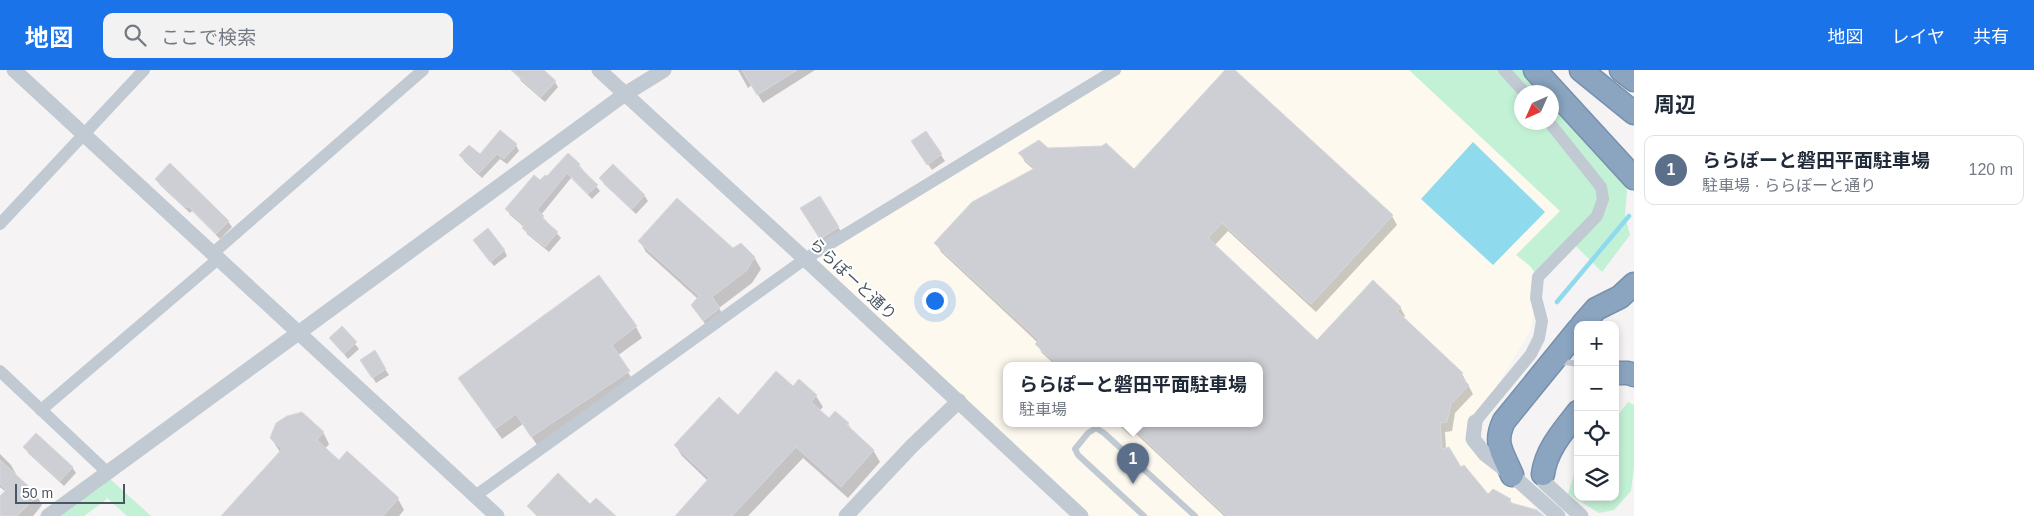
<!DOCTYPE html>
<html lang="ja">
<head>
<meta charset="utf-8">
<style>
  :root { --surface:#fff; --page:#f2f2f3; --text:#1f2937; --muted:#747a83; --line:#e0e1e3; --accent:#1a73e8 }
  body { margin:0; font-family:Helvetica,"Noto Sans JP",sans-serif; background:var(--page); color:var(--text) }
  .controls { position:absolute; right:15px; bottom:15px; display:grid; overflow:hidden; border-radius:10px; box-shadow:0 2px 8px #0003 }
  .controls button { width:45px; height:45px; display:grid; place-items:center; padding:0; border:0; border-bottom:1px solid var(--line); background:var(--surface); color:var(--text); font:25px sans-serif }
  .compass { position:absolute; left:1514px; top:15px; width:45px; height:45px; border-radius:50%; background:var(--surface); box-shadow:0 2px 8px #0003; rotate:225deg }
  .scale { position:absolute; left:15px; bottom:12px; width:110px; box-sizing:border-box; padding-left:5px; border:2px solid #4a5661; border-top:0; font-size:14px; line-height:18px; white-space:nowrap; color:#4a5661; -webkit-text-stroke:4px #fff; paint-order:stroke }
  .you { position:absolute; left:934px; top:230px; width:18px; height:18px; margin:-12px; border:4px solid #fff; border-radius:50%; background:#1a73e8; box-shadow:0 0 0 8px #1a73e833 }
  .badge { display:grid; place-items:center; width:32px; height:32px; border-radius:50%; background:var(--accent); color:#fff; font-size:16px; font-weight:700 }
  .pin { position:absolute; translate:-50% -41px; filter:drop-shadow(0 1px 2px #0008) }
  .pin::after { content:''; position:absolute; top:26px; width:18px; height:15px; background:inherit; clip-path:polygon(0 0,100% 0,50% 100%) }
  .popup { position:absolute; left:1003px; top:292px; width:260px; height:65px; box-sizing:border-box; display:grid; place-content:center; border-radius:10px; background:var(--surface); filter:drop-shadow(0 1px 4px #0005); font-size:16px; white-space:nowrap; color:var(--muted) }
  .popup b { font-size:19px; color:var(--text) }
  .popup::after { content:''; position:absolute; left:50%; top:100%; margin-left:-10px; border:10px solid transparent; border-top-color:var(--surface) }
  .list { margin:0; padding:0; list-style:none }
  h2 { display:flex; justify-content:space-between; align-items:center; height:65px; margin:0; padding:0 20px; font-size:21px }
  h2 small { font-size:16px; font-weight:400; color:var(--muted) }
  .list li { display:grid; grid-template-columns:32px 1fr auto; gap:15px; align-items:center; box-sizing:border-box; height:70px; margin:0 10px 10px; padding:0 10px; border:1px solid var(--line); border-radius:10px }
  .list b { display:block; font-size:19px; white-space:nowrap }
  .list p { margin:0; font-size:16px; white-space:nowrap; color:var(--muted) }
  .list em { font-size:16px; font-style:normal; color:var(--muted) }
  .icon { flex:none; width:28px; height:28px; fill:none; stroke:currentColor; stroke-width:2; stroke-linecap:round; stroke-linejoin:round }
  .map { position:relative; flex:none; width:1634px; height:446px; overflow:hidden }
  header { display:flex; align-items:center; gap:30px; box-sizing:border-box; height:70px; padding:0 25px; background:var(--accent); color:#fff }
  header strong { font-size:24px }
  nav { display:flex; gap:28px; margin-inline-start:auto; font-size:18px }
  .search { width:350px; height:45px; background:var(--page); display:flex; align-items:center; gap:12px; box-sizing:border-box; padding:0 18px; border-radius:10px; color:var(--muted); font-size:19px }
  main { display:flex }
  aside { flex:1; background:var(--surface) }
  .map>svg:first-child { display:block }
  .commercial { fill:#fdf9ef; fill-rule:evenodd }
  .green { fill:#c3f1d5; fill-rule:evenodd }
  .water { fill:#90daee }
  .shadow { fill:#0003 }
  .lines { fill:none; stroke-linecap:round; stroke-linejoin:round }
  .stream { stroke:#90daee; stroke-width:4.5 }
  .building { fill:#cdcfd5; stroke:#d7d9de }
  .motorway-casing { stroke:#7690ad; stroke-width:25 }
  .service { stroke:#c1cad2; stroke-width:6 }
  .minor { stroke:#c1cad2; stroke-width:12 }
  .tertiary { stroke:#c1cad2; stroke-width:15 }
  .motorway { stroke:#8ba5c1; stroke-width:22 }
  .labels { text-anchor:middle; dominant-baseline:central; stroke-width:4; stroke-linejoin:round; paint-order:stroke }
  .street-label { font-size:16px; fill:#4a5661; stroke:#fff }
</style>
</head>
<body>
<header>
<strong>地図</strong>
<div class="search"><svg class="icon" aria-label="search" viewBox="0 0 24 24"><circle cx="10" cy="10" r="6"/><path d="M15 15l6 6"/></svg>ここで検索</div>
<nav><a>地図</a><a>レイヤ</a><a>共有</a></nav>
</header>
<main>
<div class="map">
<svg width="1634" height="446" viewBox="0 0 1634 446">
  <rect width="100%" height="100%" fill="#f5f3f3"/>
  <path class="commercial" d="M1114 0H1500L1522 52 1602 123 1538 207 1531 260 1475 352 1479 377 1512 411 1542 446H1081L811 194 1013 62ZM1007 295H1259V353H1007Z"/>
  <g class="green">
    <path d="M1409 0H1534L1622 108 1627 120 1625 146 1630 165 1602 202 1572 172 1538 207 1530 196 1516 185 1560 141ZM1522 22H1552V52H1522Z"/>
    <polygon points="1628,332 1634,335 1634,397 1631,421 1614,440 1599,443 1568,424 1578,391 1578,427 1615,427 1615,349"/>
    <polygon points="109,408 151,446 127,446 105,426 107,429 84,446 55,446 98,419"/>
  </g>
  <polygon class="water" points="1473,72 1545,142 1493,195 1421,129"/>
  <g class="shadow">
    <polygon points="522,0 542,0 555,12 558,17 545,32 521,11 518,5"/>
    <polygon points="738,0 815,0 763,33 752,15 748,18"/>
    <polygon points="1226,0 1234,0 1392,146 1397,155 1316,242 1228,161 1214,176 1317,272 1400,237 1405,246 1403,249 1462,304 1473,324 1455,343 1452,361 1445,362 1446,379 1461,399 1488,426 1510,430 1513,435 1536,446 1224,446 1136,364 1132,367 1117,353 1259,353 1259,295 1055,295 1042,283 1037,274 1038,273 941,182 936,173 1034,100 1025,92 1020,83 1047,79 1134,101"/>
    <polygon points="925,62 945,91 932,100 916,77"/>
    <polygon points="516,75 519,81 507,94 500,89 482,108 464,91 461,86 480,86"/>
    <polygon points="579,95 600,121 592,129 571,108 541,145 561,168 549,182 527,164 524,157 510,145 507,139 547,108"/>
    <polygon points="601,108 644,125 648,131 636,144 604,114"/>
    <polygon points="156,109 228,151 232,157 220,169 192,141 190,143 160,115"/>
    <polygon points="819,127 842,163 824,174 802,138"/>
    <polygon points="640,171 733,180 754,187 761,199 752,213 719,238 726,250 710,261 692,235 698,229 646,182"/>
    <polygon points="478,176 504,180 507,186 494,196"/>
    <polygon points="636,257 642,268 617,286 635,313 539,378 523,354 502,369 460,309"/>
    <polygon points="342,258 359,279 348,289 331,268"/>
    <polygon points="374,282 389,305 376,313 362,290"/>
    <polygon points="793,318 816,326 823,337 819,341 829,349 848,354 852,361 873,380 880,392 848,428 803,388 748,446 677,446 708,411 682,386 675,375 738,347"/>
    <polygon points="323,362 329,374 325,379 339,392 398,429 404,440 399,446 222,446 280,382 271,368"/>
    <polygon points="25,377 72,397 76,403 64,416 28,383"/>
    <polygon points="0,384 11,395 16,404 15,406 37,426 42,435 33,446 0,446 0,428 6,422 0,417"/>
  </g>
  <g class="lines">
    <polyline class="stream" points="1557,232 1629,146"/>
  </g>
  <g class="building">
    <polygon points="511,0 544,0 556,11 541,27"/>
    <polygon points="742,0 797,0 757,25"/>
    <polygon points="1225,0 1235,0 1393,145 1311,234 1222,153 1208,168 1317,270 1373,210 1401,237 1397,241 1463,303 1460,306 1469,315 1451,334 1447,352 1440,353 1442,379 1449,377 1461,397 1464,395 1488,424 1493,419 1511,429 1508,432 1537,440 1544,446 1227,446 1127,353 1259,353 1259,295 1058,295 1035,274 1039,270 934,173 972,132 1035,98 1018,83 1039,70 1048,78 1102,76 1106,73 1134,99"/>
    <polygon points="500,60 517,74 504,89 497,84 479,103 459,85 469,75 480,84"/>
    <polygon points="926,61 942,84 927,95 911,71"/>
    <polygon points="568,83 580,94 578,96 598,115 588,124 567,103 537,140 544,146 542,148 558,162 545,177 522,158 524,155 505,139 534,105 540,110 545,105 547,106"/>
    <polygon points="170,93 229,151 216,164 188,136 186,138 155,109"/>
    <polygon points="613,94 645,125 632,139 599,108"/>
    <polygon points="820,126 839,157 820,169 800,138"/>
    <polygon points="677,128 733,178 741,173 755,187 746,201 712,227 720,238 703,251 691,235 699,226 638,171"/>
    <polygon points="488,158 505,180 490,192 473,170"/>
    <polygon points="599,205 637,256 612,275 630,301 531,367 516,344 495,359 458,308"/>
    <polygon points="342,256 357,272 344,284 329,268"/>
    <polygon points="375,280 386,299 372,308 360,290"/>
    <polygon points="776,301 793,316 799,309 817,325 811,332 829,348 835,341 849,353 847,355 874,380 841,417 796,377 732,446 675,446 709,408 674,375 719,327 738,345"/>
    <polygon points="302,342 324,362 317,370 339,390 347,381 399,428 383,446 221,446 282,379 270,368 276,353 287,346"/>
    <polygon points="36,363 73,397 60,411 23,377"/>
    <polygon points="0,390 38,425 17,446 0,446 0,426 6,420 0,414"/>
    <polygon points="558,403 590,434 596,428 616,446 537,446 527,436"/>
  </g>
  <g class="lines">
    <defs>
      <g id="motorway">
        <polyline points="1535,0 1634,108"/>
        <polyline points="1581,0 1634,43"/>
        <polyline points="1621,0 1634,10"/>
        <polyline points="1582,255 1596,239 1620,227 1634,214"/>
        <polyline points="1615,303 1628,303 1634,305"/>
        <path d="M1543 404C1546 380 1563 361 1578 342"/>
        <path d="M1512 405C1503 383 1493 374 1504 351L1578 260"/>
      </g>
    </defs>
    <use href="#motorway" class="motorway-casing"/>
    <g class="service">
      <polyline points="1560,293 1565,292 1578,294"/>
      <polyline points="1144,446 1078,385 1075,379 1088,363 1096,358 1104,363 1195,446"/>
    </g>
    <g class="minor">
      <polyline points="1504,0 1524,22"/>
      <polyline points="0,154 144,0"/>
      <polyline points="212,184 423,0"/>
      <polyline points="0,301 108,403"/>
      <polyline points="41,340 218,189"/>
      <polyline points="1475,352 1531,284 1539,268 1542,251 1536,228 1538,207 1597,146 1603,129 1601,117 1549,52"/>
      <polyline points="475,426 805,189 1115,0"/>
    </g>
    <g class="tertiary">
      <polyline points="14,0 497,446"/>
      <polyline points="599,0 805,189 1081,446"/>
      <polyline points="1475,352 1473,369 1485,384 1512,405 1558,446"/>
      <polyline points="1543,404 1545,413 1581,446"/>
      <polyline points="48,446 625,24 664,0"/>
      <polyline points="846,446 912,376 959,331"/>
    </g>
    <use href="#motorway" class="motorway"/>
  </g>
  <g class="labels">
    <g class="street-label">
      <text transform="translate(853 209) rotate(43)">ららぽーと通り</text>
    </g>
  </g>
</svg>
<div class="controls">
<button>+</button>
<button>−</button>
<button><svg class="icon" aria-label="locate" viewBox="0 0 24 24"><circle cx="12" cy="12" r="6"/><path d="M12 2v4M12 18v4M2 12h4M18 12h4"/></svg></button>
<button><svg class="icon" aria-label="layers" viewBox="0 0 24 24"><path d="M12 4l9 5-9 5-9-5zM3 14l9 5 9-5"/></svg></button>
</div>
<svg class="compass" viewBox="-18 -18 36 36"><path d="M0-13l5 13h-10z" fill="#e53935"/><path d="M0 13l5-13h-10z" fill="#747a83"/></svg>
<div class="scale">50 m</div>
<div class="you"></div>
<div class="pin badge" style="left:1133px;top:414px;background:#5c6f8a">1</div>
<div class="popup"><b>ららぽーと磐田平面駐車場</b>駐車場</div>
</div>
<aside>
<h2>周辺<small></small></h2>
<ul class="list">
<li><span class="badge" style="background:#5c6f8a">1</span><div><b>ららぽーと磐田平面駐車場</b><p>駐車場 · ららぽーと通り</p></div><em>120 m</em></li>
</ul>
</aside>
</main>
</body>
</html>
